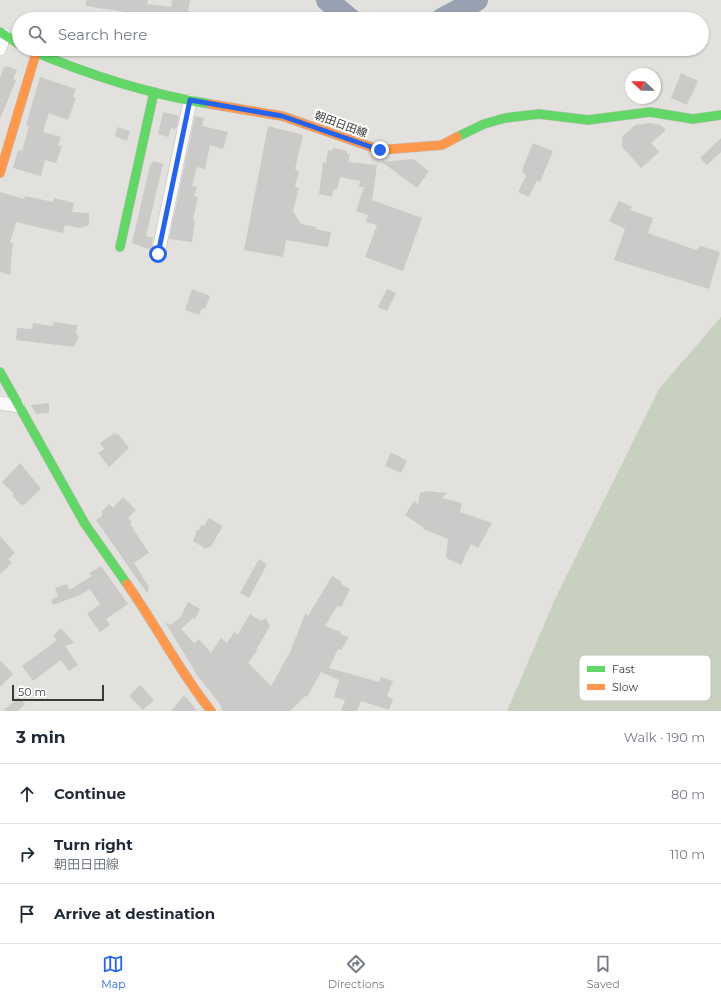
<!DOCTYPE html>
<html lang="en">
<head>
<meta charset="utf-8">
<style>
  :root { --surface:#fff; --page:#f6f6f7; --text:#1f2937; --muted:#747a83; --line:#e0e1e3; --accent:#2563eb }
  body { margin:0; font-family:Montserrat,"Noto Sans JP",sans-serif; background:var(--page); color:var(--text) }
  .compass { position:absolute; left:625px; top:68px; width:36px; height:36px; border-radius:50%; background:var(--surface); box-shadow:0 1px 3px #0004; rotate:292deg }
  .scale { position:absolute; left:12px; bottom:10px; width:92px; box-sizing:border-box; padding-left:4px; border:2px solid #3a3a37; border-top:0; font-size:11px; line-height:14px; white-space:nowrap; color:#3a3a37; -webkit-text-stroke:3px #fff; paint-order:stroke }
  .stop { position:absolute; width:12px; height:12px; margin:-9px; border:3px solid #2563eb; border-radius:50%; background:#fff }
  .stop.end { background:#2563eb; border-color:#fff; box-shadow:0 1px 4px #0008 }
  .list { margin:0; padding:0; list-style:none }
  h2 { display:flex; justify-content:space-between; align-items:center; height:52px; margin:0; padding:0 16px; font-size:17px }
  h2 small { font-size:13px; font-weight:400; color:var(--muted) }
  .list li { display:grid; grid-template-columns:26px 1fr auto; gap:12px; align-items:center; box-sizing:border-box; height:60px; padding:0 16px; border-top:1px solid var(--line) }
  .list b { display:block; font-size:15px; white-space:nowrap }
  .list p { margin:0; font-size:13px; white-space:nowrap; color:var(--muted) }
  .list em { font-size:13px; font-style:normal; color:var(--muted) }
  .icon { flex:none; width:22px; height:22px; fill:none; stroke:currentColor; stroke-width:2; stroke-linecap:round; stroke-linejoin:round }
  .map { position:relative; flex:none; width:721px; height:711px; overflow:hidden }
  .search { position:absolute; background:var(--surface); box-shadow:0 1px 3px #0004; left:12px; right:12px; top:12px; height:44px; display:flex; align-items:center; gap:10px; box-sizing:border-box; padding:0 14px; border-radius:22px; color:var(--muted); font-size:15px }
  .sheet { height:232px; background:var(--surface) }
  nav { display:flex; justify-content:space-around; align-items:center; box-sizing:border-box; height:56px; border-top:1px solid var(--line); background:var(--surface); font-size:11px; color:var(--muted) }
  nav a { display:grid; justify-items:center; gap:2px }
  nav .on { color:var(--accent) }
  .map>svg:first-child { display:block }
  .green { fill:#c8d0c0 }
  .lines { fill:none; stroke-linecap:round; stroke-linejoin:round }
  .river { stroke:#97a1b1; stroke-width:22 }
  .building { fill:#cbcac9 }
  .street-casing { stroke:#bfbebb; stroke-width:14 }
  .fast-casing { stroke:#bfbebb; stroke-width:10 }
  .slow-casing { stroke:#bfbebb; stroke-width:10 }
  .street { stroke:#fbfafa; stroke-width:13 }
  .fast { stroke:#63d668; stroke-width:9 }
  .slow { stroke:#ff974d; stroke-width:9 }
  .route { stroke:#2563eb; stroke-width:5 }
  .labels { text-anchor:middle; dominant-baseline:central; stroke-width:4; stroke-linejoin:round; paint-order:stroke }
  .street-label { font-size:11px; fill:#3a3a37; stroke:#fff }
  .key { fill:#fff; stroke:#c4c4c3; stroke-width:1 }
  .key-label { font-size:11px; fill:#3a3a37 }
</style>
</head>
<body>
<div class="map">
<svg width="721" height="711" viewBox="0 0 721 711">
  <rect width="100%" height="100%" fill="#e3e1de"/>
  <polygon class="green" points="721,317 721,711 507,711 555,599 659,389"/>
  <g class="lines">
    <g class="river">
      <polyline points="327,0 350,19"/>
      <polyline points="442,19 477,0"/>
    </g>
  </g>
  <g class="building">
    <polygon points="86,0 148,0 147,4 171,7 172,0 190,0 187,19 155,19 125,12 86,6"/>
    <polygon points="7,66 17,70 13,79 16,80 0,119 0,77 4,67 6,68"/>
    <polygon points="681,73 698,81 687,105 671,98"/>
    <polygon points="40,77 76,89 73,97 76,98 68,120 49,113 43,132 61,137 58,145 62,146 56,163 45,160 41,176 13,168 18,150 22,151 29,126 26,125"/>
    <polygon points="163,112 179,116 176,129 171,128 168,137 158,134"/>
    <polygon points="195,116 204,118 202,126 228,132 223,149 210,145 205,169 197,167 192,186 197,187 194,196 198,197 193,220 195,221 192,242 169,239"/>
    <polygon points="650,123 661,125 666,130 651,143 659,152 641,168 622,147 622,137 635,125"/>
    <polygon points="268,126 303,135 295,169 299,172 295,187 299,188 293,211 301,224 316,227 315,229 331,232 328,247 286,240 283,257 244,250"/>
    <polygon points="117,127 130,131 127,141 115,136"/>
    <polygon points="721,138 721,152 707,165 700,158"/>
    <polygon points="533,143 553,151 540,182 537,180 529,197 518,192 526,176 522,170"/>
    <polygon points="333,148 347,151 347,154 350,154 348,162 377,165 372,200 422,218 403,271 365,257 377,225 366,222 368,215 356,211 364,187 359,187 360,181 340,177 337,190 333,189 332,197 319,194 323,162 326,163 328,150 332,151"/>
    <polygon points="413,159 429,171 417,188 382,162"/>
    <polygon points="153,161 163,164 146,236 153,238 151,250 132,243 150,165 152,164"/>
    <polygon points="0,192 24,199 25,196 53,202 54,198 74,203 72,212 89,213 89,225 79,228 65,225 63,233 16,222 10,243 13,243 10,275 0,272"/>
    <polygon points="619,201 632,207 630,210 653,218 648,233 696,250 701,246 720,252 709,289 614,260 625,229 609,221"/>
    <polygon points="192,289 210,296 205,309 202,308 199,315 185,310"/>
    <polygon points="387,289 396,293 387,311 378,307"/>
    <polygon points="54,322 77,325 76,334 79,336 74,347 16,340 17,328 32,329 33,323 52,326"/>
    <polygon points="49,403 49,413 36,414 31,405"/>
    <polygon points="115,433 116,435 118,434 129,448 109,467 98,453 104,449 100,443"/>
    <polygon points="391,452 407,461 401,473 385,466"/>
    <polygon points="20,463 41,489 24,505 20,504 13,496 14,494 2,482"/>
    <polygon points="428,491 447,493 442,498 462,503 460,512 492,523 478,548 471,544 461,565 446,558 448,539 423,529 423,527 405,515 414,501 418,504 420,493"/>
    <polygon points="123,497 136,510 128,518 132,522 130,524 149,553 134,563 149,587 147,593 96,520 102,516 102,511 109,504 113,508"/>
    <polygon points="209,518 223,526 210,548 207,547 206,549 193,541 197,530 199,530 201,525 204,526"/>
    <polygon points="0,536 15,553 8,559 12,563 0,574"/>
    <polygon points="259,559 267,564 249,598 240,593"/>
    <polygon points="101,566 128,604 106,619 110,625 100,632 87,614 100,604 90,589 80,595 53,605 51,600 58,596 55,588 67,584 69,590 92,576 89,573"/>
    <polygon points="332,576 341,581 341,584 350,589 341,607 337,606 325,626 341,632 340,634 349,637 341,650 338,649 329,668 379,682 381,677 393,681 387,696 393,699 389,710 361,701 357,711 341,711 345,700 334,697 339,680 321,672 307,697 305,696 290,711 222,711 220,704 197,675 165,622 170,625 180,618 188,602 200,609 195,619 193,618 181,629 194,643 199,639 211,653 221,638 227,643 234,632 238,634 250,614 261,621 266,618 270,626 256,650 257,651 248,663 271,686 290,652 305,614 308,616"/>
    <polygon points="61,628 74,643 65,646 78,665 69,671 61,660 33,681 22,666 57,640 53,636"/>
    <polygon points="0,660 13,674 0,687"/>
    <polygon points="140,685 154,700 143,710 129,696"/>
    <polygon points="183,696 187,698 197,711 171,711"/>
    <polygon points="19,697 25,704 18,711 3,711"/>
  </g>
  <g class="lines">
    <defs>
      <g id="street">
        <polyline points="0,49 4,35"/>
        <polyline points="158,254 190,101"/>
        <polyline points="0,403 18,406"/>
      </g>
      <g id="fast">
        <polyline points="0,32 19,44"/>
        <path d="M28 49C86 74 148 94 210 104"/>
        <polyline points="457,137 484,124 505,118 539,114 588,120 650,112 693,119 721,115"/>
        <polyline points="120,247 154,92"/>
        <polyline points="0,372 85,524 127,584"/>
      </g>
      <g id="slow">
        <polyline points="210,104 282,116 380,150 442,145 457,137"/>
        <polyline points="0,173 36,53"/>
        <path d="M127 584C156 625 179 671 211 711"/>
      </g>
    </defs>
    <use href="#street" class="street-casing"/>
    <use href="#fast" class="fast-casing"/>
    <use href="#slow" class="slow-casing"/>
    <use href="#street" class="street"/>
    <use href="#fast" class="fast"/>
    <use href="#slow" class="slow"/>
  </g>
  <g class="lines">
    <polyline class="route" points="158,254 190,100 282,116 380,150"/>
  </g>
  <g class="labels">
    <g class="street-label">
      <text transform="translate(341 124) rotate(20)">朝田日田線</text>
    </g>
  </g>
  <rect x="579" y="655" width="132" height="46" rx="6" class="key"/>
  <rect x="587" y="666" width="18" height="6" fill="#63d668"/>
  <rect x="587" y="684" width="18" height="6" fill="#ff974d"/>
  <g class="key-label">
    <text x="612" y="673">Fast</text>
    <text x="612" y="691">Slow</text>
  </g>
</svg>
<svg class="compass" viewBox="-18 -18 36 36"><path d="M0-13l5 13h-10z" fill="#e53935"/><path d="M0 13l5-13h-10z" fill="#747a83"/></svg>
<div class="scale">50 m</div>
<div class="stop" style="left:158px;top:254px"></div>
<div class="stop end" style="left:380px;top:150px"></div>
<div class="search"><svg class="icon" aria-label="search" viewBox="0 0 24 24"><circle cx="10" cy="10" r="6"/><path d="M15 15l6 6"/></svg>Search here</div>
</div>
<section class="sheet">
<h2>3 min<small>Walk · 190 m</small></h2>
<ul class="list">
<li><svg class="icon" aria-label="ahead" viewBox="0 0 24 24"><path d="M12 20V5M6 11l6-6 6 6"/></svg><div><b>Continue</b></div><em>80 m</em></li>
<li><svg class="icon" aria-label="right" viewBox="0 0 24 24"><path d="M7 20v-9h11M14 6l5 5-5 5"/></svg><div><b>Turn right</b><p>朝田日田線</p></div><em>110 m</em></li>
<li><svg class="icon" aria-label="arrive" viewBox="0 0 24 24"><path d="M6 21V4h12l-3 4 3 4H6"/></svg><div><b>Arrive at destination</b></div></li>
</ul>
</section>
<nav>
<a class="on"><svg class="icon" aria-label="map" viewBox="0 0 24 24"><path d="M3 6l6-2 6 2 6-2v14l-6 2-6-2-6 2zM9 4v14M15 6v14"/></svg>Map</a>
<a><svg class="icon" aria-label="directions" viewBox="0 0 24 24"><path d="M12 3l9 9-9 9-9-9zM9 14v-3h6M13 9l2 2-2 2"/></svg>Directions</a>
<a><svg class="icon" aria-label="saved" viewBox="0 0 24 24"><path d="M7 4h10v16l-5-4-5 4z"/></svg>Saved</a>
</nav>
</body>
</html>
